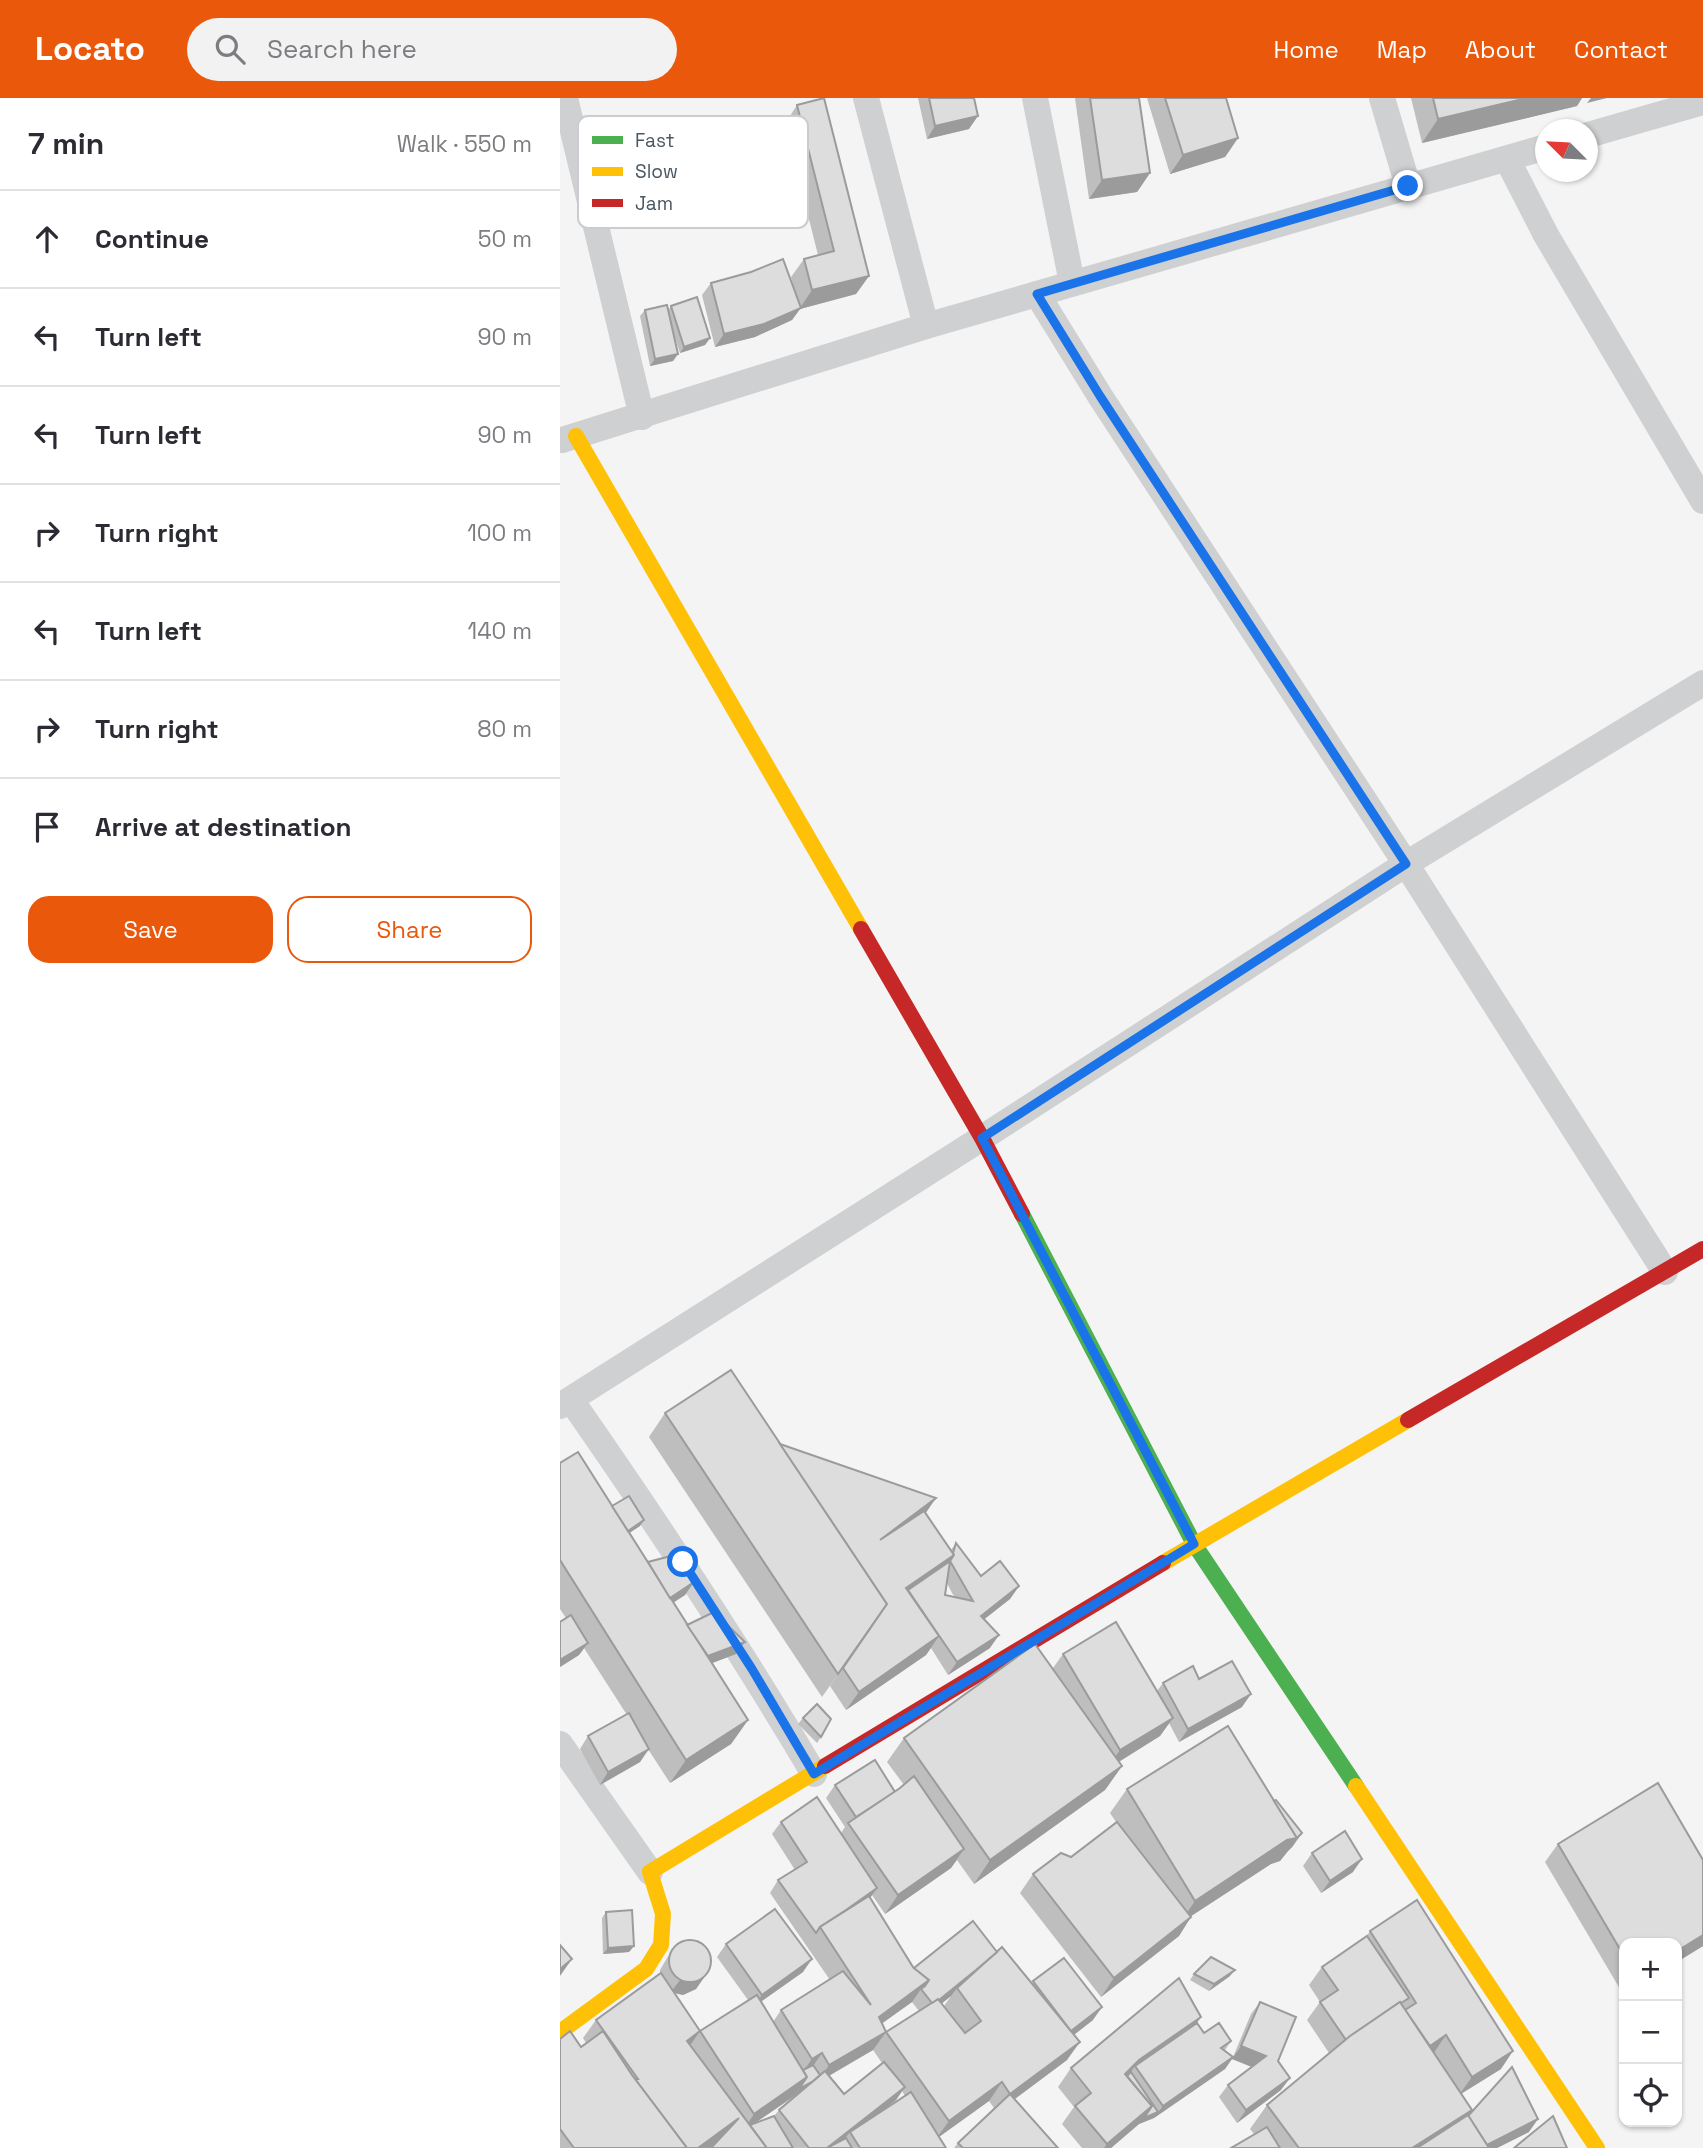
<!DOCTYPE html>
<html lang="en">
<head>
<meta charset="utf-8">
<style>
  :root { --surface:#fff; --page:#f2f2f3; --text:#2b2b33; --muted:#7c7c81; --line:#e1e1e2; --accent:#ea580c }
  body { margin:0; font-family:"Space Grotesk",sans-serif; background:var(--page); color:var(--text) }
  .controls { position:absolute; right:21px; bottom:21px; display:grid; overflow:hidden; border-radius:14px; box-shadow:0 2px 5px #0004 }
  .controls button { width:63px; height:63px; display:grid; place-items:center; padding:0; border:0; border-bottom:2px solid var(--line); background:var(--surface); color:var(--text); font:35px sans-serif }
  .compass { position:absolute; left:975px; top:21px; width:63px; height:63px; border-radius:50%; background:var(--surface); box-shadow:0 2px 5px #0004; rotate:294deg }
  .stop { position:absolute; width:21px; height:21px; margin:-16px; border:5px solid #1a73e8; border-radius:50%; background:#fff }
  .stop.end { background:#1a73e8; border-color:#fff; box-shadow:0 2px 7px #0008 }
  .list { margin:0; padding:0; list-style:none }
  h2 { display:flex; justify-content:space-between; align-items:center; height:91px; margin:0; padding:0 28px; font-size:30px }
  h2 small { font-size:23px; font-weight:400; color:var(--muted) }
  .list li { display:grid; grid-template-columns:46px 1fr auto; gap:21px; align-items:center; box-sizing:border-box; height:98px; padding:0 28px; border-top:2px solid var(--line) }
  .list b { display:block; font-size:26px; white-space:nowrap }
  .list em { font-size:23px; font-style:normal; color:var(--muted) }
  .actions { display:flex; gap:14px; padding:21px 28px }
  .actions a { flex:1; padding:16px 0; border:2px solid var(--accent); border-radius:21px; text-align:center; font-size:24px; color:var(--accent) }
  .actions .main { background:var(--accent); color:#fff }
  .icon { flex:none; width:38px; height:38px; fill:none; stroke:currentColor; stroke-width:2; stroke-linecap:round; stroke-linejoin:round }
  .map { position:relative; flex:none; width:1143px; height:2050px; overflow:hidden }
  header { display:flex; align-items:center; gap:42px; box-sizing:border-box; height:98px; padding:0 35px; background:var(--accent); color:#fff }
  header strong { font-size:33px }
  nav { display:flex; gap:38px; margin-inline-start:auto; font-size:24px }
  .search { width:490px; height:63px; background:var(--page); display:flex; align-items:center; gap:18px; box-sizing:border-box; padding:0 24px; border-radius:38px; color:var(--muted); font-size:26px }
  main { display:flex }
  aside { flex:1; background:var(--surface) }
  .map>svg:first-child { display:block }
  .lines { fill:none; stroke-linecap:round; stroke-linejoin:round }
  .street { stroke:#ced0d2; stroke-width:26 }
  .fast { stroke:#4caf50; stroke-width:16 }
  .slow { stroke:#ffc107; stroke-width:16 }
  .jam { stroke:#c62828; stroke-width:16 }
  .wall { fill:#bebebf; fill-rule:evenodd }
  .shaded-wall { fill:#9b9b9b }
  .building { fill:#ddddde; stroke:#9b9b9b; stroke-width:2; fill-rule:evenodd }
  .route { stroke:#1a73e8; stroke-width:9 }
  .key { fill:#fff; stroke:#c9ccd0; stroke-width:2 }
  .key-label { font-size:19px; fill:#4a5661 }
</style>
</head>
<body>
<header>
<strong>Locato</strong>
<div class="search"><svg class="icon" aria-label="search" viewBox="0 0 24 24"><circle cx="10" cy="10" r="6"/><path d="M15 15l6 6"/></svg>Search here</div>
<nav><a>Home</a><a>Map</a><a>About</a><a>Contact</a></nav>
</header>
<main>
<aside>
<h2>7 min<small>Walk · 550 m</small></h2>
<ul class="list">
<li><svg class="icon" aria-label="ahead" viewBox="0 0 24 24"><path d="M12 20V5M6 11l6-6 6 6"/></svg><div><b>Continue</b></div><em>50 m</em></li>
<li><svg class="icon" aria-label="left" viewBox="0 0 24 24"><path d="M17 20v-9H6M10 6l-5 5 5 5"/></svg><div><b>Turn left</b></div><em>90 m</em></li>
<li><svg class="icon" aria-label="left" viewBox="0 0 24 24"><path d="M17 20v-9H6M10 6l-5 5 5 5"/></svg><div><b>Turn left</b></div><em>90 m</em></li>
<li><svg class="icon" aria-label="right" viewBox="0 0 24 24"><path d="M7 20v-9h11M14 6l5 5-5 5"/></svg><div><b>Turn right</b></div><em>100 m</em></li>
<li><svg class="icon" aria-label="left" viewBox="0 0 24 24"><path d="M17 20v-9H6M10 6l-5 5 5 5"/></svg><div><b>Turn left</b></div><em>140 m</em></li>
<li><svg class="icon" aria-label="right" viewBox="0 0 24 24"><path d="M7 20v-9h11M14 6l5 5-5 5"/></svg><div><b>Turn right</b></div><em>80 m</em></li>
<li><svg class="icon" aria-label="arrive" viewBox="0 0 24 24"><path d="M6 21V4h12l-3 4 3 4H6"/></svg><div><b>Arrive at destination</b></div></li>
</ul>
<div class="actions"><a class="main">Save</a><a>Share</a></div>
</aside>
<div class="map">
<svg width="1143" height="2050" viewBox="0 0 1143 2050">
  <rect width="100%" height="100%" fill="#f4f4f4"/>
  <g class="lines">
    <g class="street">
      <polyline points="5,0 82,319"/>
      <polyline points="306,0 366,228"/>
      <polyline points="475,0 512,185"/>
      <polyline points="822,0 848,88"/>
      <polyline points="1028,37 1143,4"/>
      <polyline points="947,61 986,137 1143,403"/>
      <polyline points="477,196 540,298 846,766 1105,1174"/>
      <polyline points="2,342 366,228 986,49"/>
      <path d="M11 1302C96 1424 178 1547 254 1676"/>
      <polyline points="0,1308 422,1040 846,766 1143,585"/>
      <polyline points="0,1646 90,1774"/>
    </g>
    <polyline class="fast" points="462,1116 634,1446 796,1688"/>
    <g class="slow">
      <polyline points="16,338 301,831"/>
      <polyline points="603,1465 848,1322"/>
      <polyline points="796,1688 1037,2050"/>
      <polyline points="0,1934 86,1871 101,1847 103,1816 90,1774 265,1668"/>
    </g>
    <g class="jam">
      <polyline points="301,831 422,1040 462,1116"/>
      <polyline points="848,1322 1143,1151"/>
      <polyline points="265,1668 603,1465"/>
    </g>
  </g>
  <g class="wall">
    <polygon points="358,0 414,0 409,31 367,41"/>
    <polygon points="515,0 579,0 590,75 577,94 529,101"/>
    <polygon points="587,0 666,0 678,40 665,59 610,76"/>
    <polygon points="851,0 1022,0 1017,8 862,45"/>
    <polygon points="237,7 309,178 296,196 240,211 232,222 195,239 155,249 142,197 151,185 235,195 231,179 244,161 258,157 225,26"/>
    <polygon points="111,208 150,240 145,247 120,255 113,234 118,256 113,263 90,268 80,218 85,212 108,212"/>
    <path d="M105 1315 220 1346 376 1400 365 1415 391 1452 396 1445 421 1478 459 1488 450 1501 424 1521 430 1550 388 1577 371 1550 366 1557 286 1612 270 1588 288 1562 262 1599 89 1339ZM387 1485 392 1495 395 1499 385 1497Z"/>
    <polygon points="0,1365 52,1408 80,1428 69,1435 88,1464 134,1484 125,1497 113,1505 127,1527 176,1556 152,1565 188,1622 171,1646 110,1685 88,1651 80,1664 40,1687 20,1651 28,1638 67,1617 24,1550 19,1557 0,1569 0,1524 6,1520 0,1511"/>
    <path d="M503 1556 597 1593 603 1585 639 1581 682 1609 619 1644 609 1625 600 1638 559 1664 562 1668 545 1692 414 1786 397 1762 391 1770 325 1816 312 1797 310 1800 354 1870 437 1854 472 1886 473 1883 533 1922 514 1937 507 1962 455 2001 498 2050H394L398 2045 434 2010 429 2003 379 2039 386 2050H0V1941L21 1949 26 1945 23 1940 36 1922 100 1876V1872L107 1860 116 1847 145 1878 136 1891 123 1897 114 1895 140 1933 131 1947 140 1933 188 1902 157 1859 166 1846 243 1874 201 1904 213 1924 221 1912 270 1882 210 1795 218 1782 235 1772 212 1736 221 1724 281 1735 285 1729 266 1700 275 1687 335 1694 344 1687 327 1664 344 1640 493 1570ZM391 1898 384 1908 381 1906ZM352 1904 359 1913 326 1934 322 1925ZM313 1952 322 1965 284 1996 269 1978ZM342 1993 345 1998 319 2015 336 2002ZM238 1996 219 2012 214 2018 195 2025Z"/>
    <polygon points="243,1620 261,1639 257,1645 238,1626"/>
    <polygon points="567,1691 733,1748 728,1753 720,1763 711,1766 631,1818 619,1838 541,1899 460,1795 473,1776 511,1759 556,1724 550,1715"/>
    <polygon points="998,1746 1143,1848 1117,1864 1117,1845 1064,1845 1064,1895 1063,1896 985,1764"/>
    <polygon points="752,1755 793,1774 761,1795 743,1768"/>
    <polygon points="46,1814 74,1848 69,1854 43,1856 42,1820"/>
    <polygon points="810,1833 941,1971 901,1996 912,2012 908,2017 969,2034 937,2050 671,2050 694,2036 690,2031 707,2007 769,1955 747,1922 760,1904 749,1887 762,1869 805,1840"/>
    <polygon points="634,1876 670,1878 649,1893 630,1882"/>
    <polygon points="700,1904 718,1963 721,1992 677,2025 659,1999 668,1987 692,1969 672,1961 673,1960 665,1971 594,2020 579,2026 551,2050 522,2050 502,2026 514,2009 498,1989 511,1970 637,1925 644,1935 671,1943 665,1952 673,1959 691,1916"/>
  </g>
  <g class="shaded-wall">
    <polygon points="967,0 1022,0 1017,8 862,45 878,21"/>
    <polygon points="1031,0 1047,0 1027,5"/>
    <polygon points="418,18 409,31 367,41 375,28"/>
    <polygon points="678,40 665,59 610,76 623,57"/>
    <polygon points="590,75 577,94 529,101 542,82"/>
    <polygon points="309,178 296,196 240,211 232,222 195,239 155,249 164,236 240,210 252,192"/>
    <polygon points="150,240 145,247 120,255 124,249"/>
    <polygon points="118,256 113,263 90,268 95,261"/>
    <polygon points="376,1400 363,1419 320,1442"/>
    <polygon points="84,1422 80,1428 48,1449 53,1442"/>
    <polygon points="394,1457 381,1475 345,1500 346,1490"/>
    <polygon points="134,1484 125,1497 92,1518 101,1506"/>
    <polygon points="459,1488 450,1501 412,1531 421,1518"/>
    <polygon points="439,1537 430,1550 388,1577 397,1564"/>
    <polygon points="379,1538 366,1557 286,1612 299,1594"/>
    <polygon points="185,1544 176,1556 139,1570 148,1558"/>
    <polygon points="28,1545 19,1557 0,1569 0,1562"/>
    <polygon points="691,1596 682,1609 619,1644 628,1631"/>
    <polygon points="613,1620 600,1638 547,1671 560,1652"/>
    <polygon points="188,1622 171,1646 110,1685 126,1662"/>
    <polygon points="89,1651 80,1664 40,1687 48,1674"/>
    <polygon points="562,1668 545,1692 414,1786 430,1762"/>
    <polygon points="742,1735 733,1748 728,1753 720,1763 711,1766 619,1826 635,1803 727,1742"/>
    <polygon points="404,1751 391,1770 325,1816 338,1797"/>
    <polygon points="802,1761 793,1774 761,1795 770,1783"/>
    <polygon points="317,1790 308,1803 261,1831"/>
    <polygon points="631,1819 619,1838 541,1899 554,1880"/>
    <polygon points="1143,1837 1143,1848 1117,1864 1117,1853"/>
    <polygon points="74,1848 69,1854 43,1856 48,1850"/>
    <polygon points="438,1855 397,1890 391,1898 365,1919 373,1907"/>
    <polygon points="12,1861 0,1878 0,1871"/>
    <polygon points="252,1861 243,1874 193,1909 202,1897"/>
    <polygon points="675,1872 670,1878 649,1893 654,1886"/>
    <polygon points="145,1878 136,1891 123,1897 111,1894 120,1882"/>
    <polygon points="369,1882 362,1892 361,1891 352,1904 306,1937 319,1919"/>
    <polygon points="542,1909 533,1922 502,1946 511,1933"/>
    <polygon points="641,1919 628,1938 575,1968 566,1981 565,1976 579,1962"/>
    <polygon points="140,1933 127,1952 127,1943"/>
    <polygon points="326,1934 313,1952 234,1998 239,1991 261,1979 269,1967"/>
    <polygon points="886,1937 873,1956 865,1951"/>
    <polygon points="520,1944 507,1962 437,2014 450,1996"/>
    <polygon points="681,1948 706,1958 697,1971 672,1961"/>
    <polygon points="953,1953 941,1971 899,1997 912,1979"/>
    <polygon points="262,1955 249,1974 239,1979 252,1961"/>
    <polygon points="673,1959 665,1971 594,2020 579,2026 551,2050 544,2050 547,2046 592,2008 598,2014 603,2008"/>
    <polygon points="247,1979 234,1998 182,2034 194,2016"/>
    <polygon points="730,1980 721,1992 677,2025 686,2012"/>
    <polygon points="442,1984 429,2003 376,2041 389,2023"/>
    <polygon points="345,1989 336,2002 291,2037 290,2034 283,2043 267,2050"/>
    <polygon points="912,2012 895,2035 872,2050 852,2050"/>
    <polygon points="179,2020 150,2050 138,2050"/>
    <polygon points="978,2021 969,2034 937,2050 924,2050 925,2048"/>
  </g>
  <g class="building">
    <polygon points="264,0 309,178 252,192 244,161 274,153 237,7"/>
    <polygon points="369,0 414,0 418,18 375,28"/>
    <polygon points="530,0 579,0 590,75 542,82"/>
    <polygon points="605,0 666,0 678,40 623,57"/>
    <polygon points="873,0 967,0 878,21"/>
    <polygon points="223,161 241,210 204,226 164,236 151,185 191,174"/>
    <polygon points="137,199 150,240 124,249 111,208"/>
    <polygon points="107,207 118,256 95,261 85,212"/>
    <polygon points="171,1272 327,1506 278,1576 105,1315"/>
    <polygon points="220,1346 376,1400 320,1442 364,1413 394,1457 346,1490 379,1538 299,1594 283,1570 327,1506"/>
    <polygon points="18,1354 188,1622 126,1662 0,1462 0,1365"/>
    <polygon points="69,1398 84,1422 68,1433 52,1408"/>
    <path d="M396 1445 421 1478 440 1463 459 1488 421 1518 439 1537 397 1564 348 1492 390 1463 394 1457 393 1455ZM390 1463 413 1503 385 1497Z"/>
    <polygon points="126,1454 134,1484 110,1500 88,1464"/>
    <polygon points="154,1514 185,1544 148,1558 127,1527"/>
    <polygon points="11,1517 28,1545 0,1562 0,1524"/>
    <polygon points="556,1524 613,1620 560,1652 503,1556"/>
    <polygon points="475,1546 562,1668 430,1762 344,1640"/>
    <polygon points="672,1563 691,1596 628,1631 603,1585 633,1568 639,1581"/>
    <polygon points="257,1606 271,1621 261,1639 243,1620"/>
    <polygon points="69,1615 89,1651 48,1674 28,1638"/>
    <polygon points="668,1628 737,1740 727,1742 635,1803 567,1691"/>
    <polygon points="315,1662 335,1694 296,1719 275,1687"/>
    <polygon points="354,1678 404,1751 338,1797 288,1725 340,1690"/>
    <polygon points="1098,1685 1143,1762 1143,1837 1117,1853 1117,1845 1064,1845 1064,1858 998,1746"/>
    <polygon points="257,1699 317,1790 286,1812 260,1829 256,1835 218,1782 247,1764 221,1724"/>
    <polygon points="716,1702 742,1735 737,1740 714,1703"/>
    <polygon points="557,1724 631,1819 554,1880 473,1776 501,1755 511,1759"/>
    <polygon points="785,1733 802,1761 770,1783 752,1755"/>
    <polygon points="309,1798 353,1869 369,1882 319,1919 326,1934 378,1901 405,1935 421,1923 397,1890 442,1849 520,1944 450,1996 442,1984 389,2023 326,1934 269,1967 262,1955 252,1961 221,1912 283,1873 311,1907 260,1829"/>
    <polygon points="857,1802 953,1953 912,1979 886,1937 870,1948 845,1912 856,1905 810,1833"/>
    <polygon points="215,1811 252,1861 202,1897 166,1846"/>
    <polygon points="72,1812 74,1848 48,1850 46,1814"/>
    <polygon points="413,1823 437,1854 416,1872 379,1902 378,1901 372,1905 361,1891 365,1888 369,1882 354,1870"/>
    <polygon points="807,1838 849,1900 841,1905 840,1904 786,1942 760,1904 778,1892 762,1869"/>
    <circle cx="130" cy="1863" r="21"/>
    <polygon points="0,1847 12,1861 0,1871"/>
    <polygon points="651,1859 675,1872 654,1886 634,1876"/>
    <polygon points="504,1860 542,1909 511,1933 473,1883"/>
    <polygon points="101,1875 140,1933 127,1943 207,2050 151,2050 179,2020 138,2050 127,2050 75,1981 78,1981 36,1922"/>
    <polygon points="619,1880 641,1919 579,1962 565,1976 592,2008 547,2046 515,2008 531,1995 511,1970"/>
    <polygon points="197,1897 247,1979 194,2016 140,1933"/>
    <polygon points="700,1904 736,1919 718,1963 730,1980 686,2012 668,1987 706,1958 681,1948"/>
    <polygon points="840,1904 912,2012 852,2050 739,2050 707,2007 790,1938"/>
    <polygon points="637,1925 644,1935 659,1925 671,1943 661,1950 673,1959 603,2008 575,1968"/>
    <polygon points="10,1933 21,1949 43,1933 72,1977 127,2050 14,2050 0,2031 0,1941"/>
    <polygon points="324,1964 345,1989 267,2050 249,2050 219,2012 265,1973 284,1996"/>
    <polygon points="253,1967 260,1977 252,1984 239,1991 247,1979 243,1972"/>
    <polygon points="952,1969 978,2021 927,2047 908,2018"/>
    <polygon points="571,1974 598,2014 584,2020 592,2008 567,1978"/>
    <polygon points="351,1994 386,2050 300,2050 290,2034"/>
    <polygon points="450,1996 498,2050 403,2050 398,2045"/>
    <polygon points="908,2017 929,2050 857,2050"/>
    <polygon points="214,2018 233,2050 207,2050 190,2027"/>
    <polygon points="993,2018 1007,2050 954,2050"/>
    <polygon points="707,2029 720,2050 671,2050"/>
    <polygon points="286,2040 292,2050 267,2050"/>
  </g>
  <g class="lines">
    <polyline class="route" points="123,1464 192,1571 254,1676 634,1446 422,1040 846,766 540,298 477,196 848,88"/>
  </g>
  <rect x="18" y="18" width="230" height="112" rx="10" class="key"/>
  <rect x="32" y="38" width="31" height="8" fill="#4caf50"/>
  <rect x="32" y="69" width="31" height="9" fill="#ffc107"/>
  <rect x="32" y="101" width="31" height="8" fill="#c62828"/>
  <g class="key-label">
    <text x="75" y="49">Fast</text>
    <text x="75" y="80">Slow</text>
    <text x="75" y="112">Jam</text>
  </g>
</svg>
<div class="controls">
<button>+</button>
<button>−</button>
<button><svg class="icon" aria-label="locate" viewBox="0 0 24 24"><circle cx="12" cy="12" r="6"/><path d="M12 2v4M12 18v4M2 12h4M18 12h4"/></svg></button>
</div>
<svg class="compass" viewBox="-18 -18 36 36"><path d="M0-13l5 13h-10z" fill="#e53935"/><path d="M0 13l5-13h-10z" fill="#7c7c81"/></svg>
<div class="stop" style="left:123px;top:1464px"></div>
<div class="stop end" style="left:848px;top:88px"></div>
</div>
</main>
</body>
</html>
